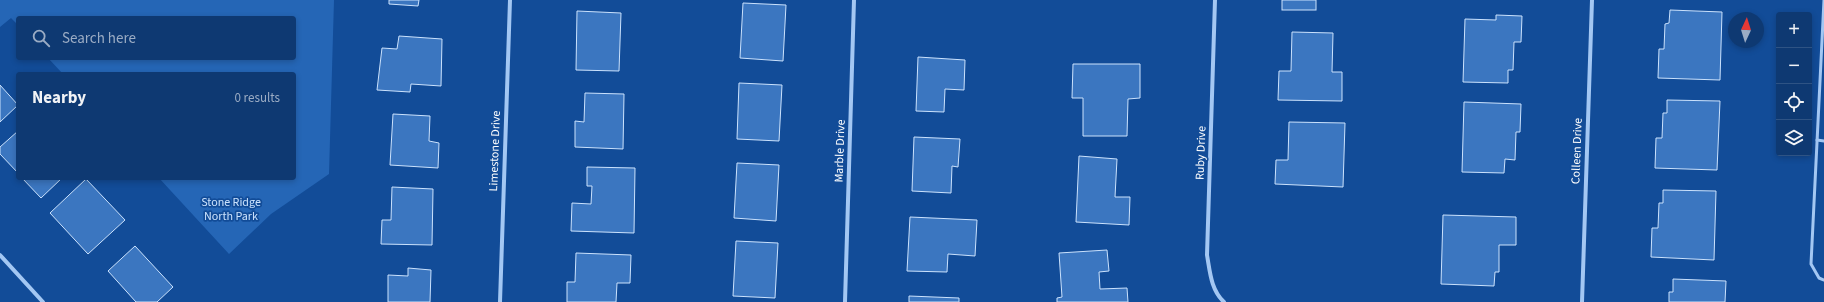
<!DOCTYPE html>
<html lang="en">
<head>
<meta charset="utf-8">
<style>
  :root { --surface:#0e3972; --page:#1c447a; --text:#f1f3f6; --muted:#9bacc4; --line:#2e5384 }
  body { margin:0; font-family:"Source Sans 3",sans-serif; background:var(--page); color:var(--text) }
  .controls { position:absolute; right:12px; top:12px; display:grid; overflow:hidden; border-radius:4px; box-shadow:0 2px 6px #0003 }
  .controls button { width:36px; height:36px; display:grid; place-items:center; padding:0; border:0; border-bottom:1px solid var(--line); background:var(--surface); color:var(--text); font:20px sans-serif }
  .compass { position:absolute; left:1728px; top:12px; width:36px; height:36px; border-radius:50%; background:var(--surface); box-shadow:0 2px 6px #0003; rotate:4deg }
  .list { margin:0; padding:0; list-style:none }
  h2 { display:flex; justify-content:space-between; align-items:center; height:52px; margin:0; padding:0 16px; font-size:17px }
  h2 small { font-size:13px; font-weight:400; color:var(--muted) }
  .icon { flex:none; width:22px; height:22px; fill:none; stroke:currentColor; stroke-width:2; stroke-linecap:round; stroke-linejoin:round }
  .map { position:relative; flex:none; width:1824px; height:302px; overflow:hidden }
  .search { position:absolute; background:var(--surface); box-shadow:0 2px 6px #0003; left:16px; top:16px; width:280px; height:44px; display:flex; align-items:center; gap:10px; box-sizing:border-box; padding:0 14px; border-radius:4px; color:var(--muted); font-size:15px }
  .panel { position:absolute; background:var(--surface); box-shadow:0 2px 6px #0003; left:16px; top:72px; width:280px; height:108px; border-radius:4px }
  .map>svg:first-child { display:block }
  .green { fill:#2566b6 }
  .building { fill:#3b76c0; stroke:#cbe2fd }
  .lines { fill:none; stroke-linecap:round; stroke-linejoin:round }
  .lane { stroke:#a3c7f3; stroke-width:3 }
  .street { stroke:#a3c7f3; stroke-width:4 }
  .labels { text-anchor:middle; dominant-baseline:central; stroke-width:3.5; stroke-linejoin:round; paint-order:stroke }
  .street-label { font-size:12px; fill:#fff; stroke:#124c98 }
  .park-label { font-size:12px; fill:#cbe2fd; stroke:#124c98 }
</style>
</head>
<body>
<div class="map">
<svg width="1824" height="302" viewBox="0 0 1824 302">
  <rect width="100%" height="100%" fill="#124c98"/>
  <polygon class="green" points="0,0 334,0 329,174 271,214 229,254 159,178 294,178 294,74 63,74 48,58 294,58 294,18 18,18 18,25 11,18 0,27"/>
  <g class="building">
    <polygon points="389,0 419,0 418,6 389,4"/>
    <rect x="1282" y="0" width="34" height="10"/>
    <polygon points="743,3 786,5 783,61 740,58"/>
    <polygon points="1670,10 1722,12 1720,80 1658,78 1659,49 1664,49 1665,24 1669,23"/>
    <polygon points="577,11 621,13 619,71 576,70"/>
    <polygon points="1496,15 1522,16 1521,42 1514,42 1513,70 1508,70 1508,83 1463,82 1465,19 1496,20"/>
    <polygon points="1292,32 1333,33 1332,72 1342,72 1342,101 1278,100 1279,71 1291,71"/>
    <polygon points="399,36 442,39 441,86 411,84 410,92 377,90 382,48 397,49"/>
    <polygon points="918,57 965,60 964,90 945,89 944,112 916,111"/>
    <polygon points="1073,64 1140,64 1140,98 1128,99 1127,136 1083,136 1083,98 1072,98"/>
    <polygon points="739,83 782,85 779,141 737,139"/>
    <polygon points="0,85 18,105 0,122"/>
    <polygon points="585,93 624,94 623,149 575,147 575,121 584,122"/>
    <polygon points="1667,100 1720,101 1717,170 1655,168 1656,138 1662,138 1663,113 1667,113"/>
    <polygon points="1464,102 1521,104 1520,132 1516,132 1515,160 1505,159 1504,173 1462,172"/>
    <polygon points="393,114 430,116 429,141 439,143 438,168 390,165"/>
    <polygon points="1289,122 1345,123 1343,187 1275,184 1276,160 1288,160"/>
    <polygon points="18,131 18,173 0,154 0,147"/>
    <polygon points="914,137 960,139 958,167 952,166 951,193 912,191"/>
    <polygon points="1079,156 1117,159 1115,197 1130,197 1129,225 1076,222"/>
    <polygon points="737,163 779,165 776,221 734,218"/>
    <polygon points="587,167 635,168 634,233 571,231 572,203 591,204 592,186 587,186"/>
    <polygon points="22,178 62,178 41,198"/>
    <polygon points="86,179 125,220 88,254 50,213"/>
    <polygon points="392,187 433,189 432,245 381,244 382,220 391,220"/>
    <polygon points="1663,190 1716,191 1714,260 1651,257 1652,228 1658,228 1659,203 1663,203"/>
    <polygon points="1443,215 1516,217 1516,245 1499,245 1499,272 1495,272 1494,286 1441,284"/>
    <polygon points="910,217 977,220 975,256 948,254 947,272 907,271"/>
    <polygon points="736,241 778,243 775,298 733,296"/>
    <polygon points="135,246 173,287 157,302 136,302 108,271"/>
    <polygon points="1107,250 1109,271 1099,272 1100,289 1127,288 1128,302 1057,302 1057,298 1062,297 1059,253"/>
    <polygon points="576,253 631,255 630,283 617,283 616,302 567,302 567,282 575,282"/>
    <polygon points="408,268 431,270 430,302 388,302 388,275 408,276"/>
    <polygon points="1673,279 1726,281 1725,302 1669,302 1669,292 1673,292"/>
    <polygon points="909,296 959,298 959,302 909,302"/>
  </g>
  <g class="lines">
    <g class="lane">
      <polyline points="1824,0 1811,264 1819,278 1824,280"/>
      <polyline points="1817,140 1824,141"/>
    </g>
    <g class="street">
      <path d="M1215 0 1207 255C1210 272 1211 290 1224 302"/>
      <polyline points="0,255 43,302"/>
      <polyline points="500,302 510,0"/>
      <polyline points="845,302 854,0"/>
      <polyline points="1582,302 1592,0"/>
    </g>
  </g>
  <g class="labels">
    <g class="street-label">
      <text transform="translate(495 151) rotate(-88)">Limestone Drive</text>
      <text transform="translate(840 151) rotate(-88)">Marble Drive</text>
      <text transform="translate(1577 151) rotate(-88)">Colleen Drive</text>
      <text transform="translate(1201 153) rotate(-88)">Ruby Drive</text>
    </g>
    <g class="park-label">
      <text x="231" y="202">Stone Ridge<tspan x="231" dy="14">North Park</tspan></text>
    </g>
  </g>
</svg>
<div class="controls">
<button>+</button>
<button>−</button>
<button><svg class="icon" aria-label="locate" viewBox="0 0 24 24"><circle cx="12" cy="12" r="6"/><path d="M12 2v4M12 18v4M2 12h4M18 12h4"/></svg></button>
<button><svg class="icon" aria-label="layers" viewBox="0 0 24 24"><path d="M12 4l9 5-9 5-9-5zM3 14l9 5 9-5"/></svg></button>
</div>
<svg class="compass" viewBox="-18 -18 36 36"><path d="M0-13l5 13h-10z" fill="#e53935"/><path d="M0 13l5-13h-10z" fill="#9bacc4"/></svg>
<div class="search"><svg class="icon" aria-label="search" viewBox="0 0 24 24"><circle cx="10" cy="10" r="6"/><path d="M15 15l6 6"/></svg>Search here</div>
<section class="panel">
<h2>Nearby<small>0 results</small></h2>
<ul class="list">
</ul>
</section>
</div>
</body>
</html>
